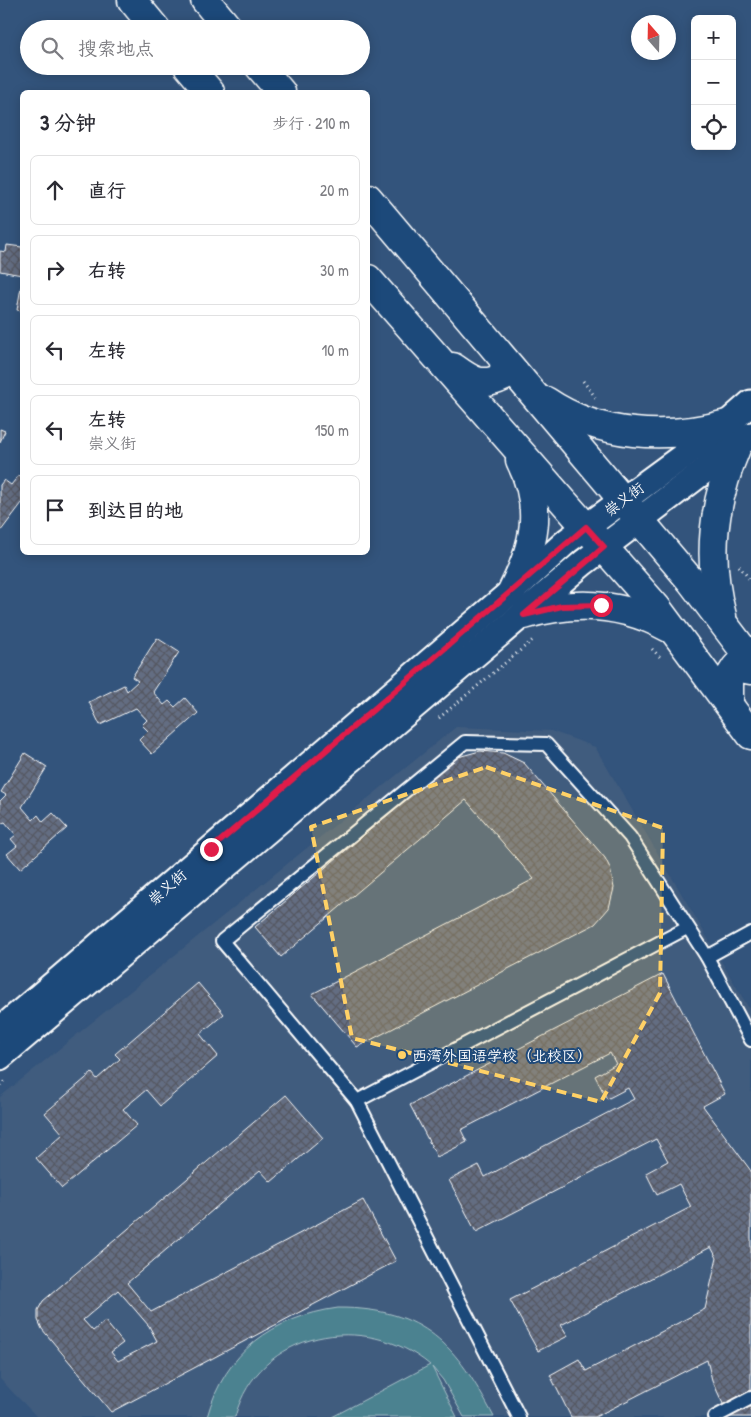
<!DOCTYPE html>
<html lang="zh">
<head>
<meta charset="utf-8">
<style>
  :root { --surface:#fff; --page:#f7f7f7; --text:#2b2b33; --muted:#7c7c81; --line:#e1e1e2 }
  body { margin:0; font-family:"Patrick Hand","LXGW WenKai TC",sans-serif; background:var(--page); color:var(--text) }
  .controls { position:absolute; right:15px; top:15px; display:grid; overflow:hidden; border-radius:8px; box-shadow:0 2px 12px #0003 }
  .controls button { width:45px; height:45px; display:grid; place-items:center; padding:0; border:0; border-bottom:1px solid var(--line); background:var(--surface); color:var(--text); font:25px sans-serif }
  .compass { position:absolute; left:631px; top:15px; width:45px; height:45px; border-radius:50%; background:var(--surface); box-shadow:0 2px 12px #0003; rotate:340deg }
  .stop { position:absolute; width:15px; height:15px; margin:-11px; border:4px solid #e11d48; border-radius:50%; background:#fff }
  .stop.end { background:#e11d48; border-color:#fff; box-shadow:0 1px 5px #0008 }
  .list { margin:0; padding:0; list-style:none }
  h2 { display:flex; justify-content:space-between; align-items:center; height:65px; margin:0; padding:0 20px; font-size:21px }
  h2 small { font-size:16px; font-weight:400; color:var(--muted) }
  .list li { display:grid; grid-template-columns:32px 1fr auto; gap:15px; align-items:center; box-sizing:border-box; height:70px; margin:0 10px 10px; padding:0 10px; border:1px solid var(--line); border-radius:8px }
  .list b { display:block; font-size:19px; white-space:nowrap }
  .list p { margin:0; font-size:16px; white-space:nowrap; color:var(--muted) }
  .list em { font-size:16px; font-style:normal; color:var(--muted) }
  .icon { flex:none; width:28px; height:28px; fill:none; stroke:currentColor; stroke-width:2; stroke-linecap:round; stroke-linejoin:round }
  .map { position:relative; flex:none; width:751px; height:1417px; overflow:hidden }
  .search { position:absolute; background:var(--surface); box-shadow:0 2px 12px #0003; left:20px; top:20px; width:350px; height:55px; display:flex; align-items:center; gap:12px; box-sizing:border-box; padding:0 18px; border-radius:28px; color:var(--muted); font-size:19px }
  .panel { position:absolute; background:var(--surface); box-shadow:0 2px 12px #0003; left:20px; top:90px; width:350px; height:465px; border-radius:8px }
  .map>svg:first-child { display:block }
  .built { fill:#415c7e }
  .green { fill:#4c8290; stroke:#a6c0c8 }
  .building { fill:url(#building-cross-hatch); stroke:#fff; fill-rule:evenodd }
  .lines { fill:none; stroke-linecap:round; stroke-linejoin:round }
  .service-casing { stroke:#fff; stroke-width:16 }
  .minor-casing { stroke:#fff; stroke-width:29 }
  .tertiary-casing { stroke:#fff; stroke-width:31 }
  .path { stroke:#fff; stroke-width:3; stroke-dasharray:1 4; stroke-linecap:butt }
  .service { stroke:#1f4a7a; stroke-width:12 }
  .minor { stroke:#1f4a7a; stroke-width:25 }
  .tertiary { stroke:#1f4a7a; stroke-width:28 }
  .route { stroke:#e11d48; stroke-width:6 }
  .marked { fill:#ffd166; fill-opacity:0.2; stroke:#ffd166; stroke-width:4; stroke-dasharray:10 6; stroke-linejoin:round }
  .poi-dot { fill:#ffd166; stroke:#1f4a7a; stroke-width:2 }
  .labels { text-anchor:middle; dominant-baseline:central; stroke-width:4; stroke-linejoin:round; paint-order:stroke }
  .street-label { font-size:15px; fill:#fff; stroke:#1f4a7a }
  .poi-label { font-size:15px; fill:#fff; stroke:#1f4a7a; text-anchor:start }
</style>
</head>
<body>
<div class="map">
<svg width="751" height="1417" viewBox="0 0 751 1417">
  <defs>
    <pattern id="building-cross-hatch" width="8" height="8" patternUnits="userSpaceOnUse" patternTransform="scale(1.25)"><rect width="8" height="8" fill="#636d82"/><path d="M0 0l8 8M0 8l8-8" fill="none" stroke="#555962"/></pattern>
  </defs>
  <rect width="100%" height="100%" fill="#33547c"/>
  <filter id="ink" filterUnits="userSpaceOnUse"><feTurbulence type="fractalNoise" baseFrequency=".02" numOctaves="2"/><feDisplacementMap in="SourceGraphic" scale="10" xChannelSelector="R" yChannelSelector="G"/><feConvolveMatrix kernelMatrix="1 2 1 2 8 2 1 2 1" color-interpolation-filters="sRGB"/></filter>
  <g filter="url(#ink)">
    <polygon class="built" points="456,727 551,731 595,747 751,1012 751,1417 37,1417 0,1379 0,1097"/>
    <path class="green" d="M338 1308C425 1308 456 1345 494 1417H464L443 1380 432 1367 457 1417H332L430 1365C366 1311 258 1330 235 1417H207C225 1352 273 1317 338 1308Z"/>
    <g class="building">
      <polygon points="7,245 22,247 22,275 0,271 0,251 6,252"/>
      <polygon points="21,287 22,287 22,311 17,310"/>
      <polygon points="0,429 5,431 0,442"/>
      <polygon points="19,475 22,478 22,503 0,532 0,485 4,480 11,485"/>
      <polygon points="157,638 179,652 153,692 164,705 169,701 175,707 185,698 198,713 152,754 139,740 148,731 142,725 147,720 136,708 100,725 89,702 124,685 127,691 138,681 132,677"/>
      <polygon points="480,751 503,753 524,763 605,858 610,868 614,888 609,908 595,924 357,1047 312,994 534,879 466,800 281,957 255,927 448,764 458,757"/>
      <polygon points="25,753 47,767 22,807 33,820 38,815 43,822 53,813 67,828 20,869 7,854 17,846 11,839 16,835 5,822 0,824 0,801 6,795 1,792"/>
      <polygon points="663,974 725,1094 703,1106 751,1171 751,1417 729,1417 712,1380 707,1360 595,1417 571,1417 550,1375 579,1359 586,1371 705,1309 717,1258 711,1247 561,1325 568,1336 538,1351 510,1300 691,1207 679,1184 657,1195 646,1173 668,1161 656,1139 476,1232 449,1180 479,1165 485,1177 634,1099 628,1088 607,1099 595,1076 616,1064 610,1053 461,1130 467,1142 437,1157 410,1105"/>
      <polygon points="198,983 224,1014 200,1034 218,1056 160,1106 146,1090 123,1109 137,1125 62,1188 36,1158 63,1134 45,1113 92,1073 97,1079 120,1059 115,1054"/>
      <path d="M286 1095 323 1138 271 1182 260 1170 127 1283 151 1312 363 1200 396 1261 111 1412 42 1329 38 1320V1310L43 1301ZM118 1290 149 1326 157 1341 118 1361 111 1352 123 1343 105 1321 93 1331 83 1320Z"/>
    </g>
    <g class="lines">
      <defs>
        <g id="service">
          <polyline points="707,957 751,933"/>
          <polyline points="357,1101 687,928"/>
          <polyline points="519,1417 357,1101 222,941 465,742 546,744 630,837 707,957 751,1040"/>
          <polyline points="715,1417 751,1398"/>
        </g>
        <g id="minor">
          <polyline points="0,1030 512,591 567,541 727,424 751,403"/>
          <polyline points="0,1057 583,563 751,435"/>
        </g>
        <g id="tertiary">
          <polyline points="132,0 156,29"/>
          <polyline points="205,0 229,29"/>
          <polyline points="188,66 210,92"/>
          <polyline points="259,66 281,92"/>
          <polyline points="368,198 691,581 751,660"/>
          <polyline points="368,279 657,608 751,735"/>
          <path d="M453 367C471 380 481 388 503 377L505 361"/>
          <path d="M546 401C599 437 666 440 727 424"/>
          <path d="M512 591C535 546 544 508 520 460"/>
          <path d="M524 615C574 600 622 602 669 628"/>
          <path d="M722 616C706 557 713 502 737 446"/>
          <polyline points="729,704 729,678 736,667 751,670"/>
        </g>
      </defs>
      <use href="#service" class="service-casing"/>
      <use href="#minor" class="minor-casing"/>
      <use href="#tertiary" class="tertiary-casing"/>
      <g class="path">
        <polyline points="583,381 596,398"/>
        <polyline points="739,566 751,581"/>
        <polyline points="652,649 662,659"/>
        <polyline points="439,718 534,639"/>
        <polyline points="0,1085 6,1080"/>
      </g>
      <use href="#service" class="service"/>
      <use href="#minor" class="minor"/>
      <use href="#tertiary" class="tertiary"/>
    </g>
  </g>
  <g class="lines" filter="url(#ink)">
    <polyline class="route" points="211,849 586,527 604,547 524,615 562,606 601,605"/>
  </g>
  <path class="marked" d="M486 767 663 828 660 993 601 1102 352 1038 311 827Z"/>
  <circle class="poi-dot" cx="402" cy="1055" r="5"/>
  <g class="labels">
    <g class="street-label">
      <text transform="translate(624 499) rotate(-37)">崇义街</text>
      <text transform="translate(167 887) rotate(-41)">崇义街</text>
    </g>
    <g class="poi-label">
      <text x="412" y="1055">西湾外国语学校（北校区）</text>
    </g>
  </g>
</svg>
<div class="controls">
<button>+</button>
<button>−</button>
<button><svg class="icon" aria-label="locate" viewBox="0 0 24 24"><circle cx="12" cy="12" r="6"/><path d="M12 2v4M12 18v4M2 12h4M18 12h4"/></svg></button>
</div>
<svg class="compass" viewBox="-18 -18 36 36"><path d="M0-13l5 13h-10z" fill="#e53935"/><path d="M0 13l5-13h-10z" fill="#7c7c81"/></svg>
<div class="stop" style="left:601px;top:605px"></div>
<div class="stop end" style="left:211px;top:849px"></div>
<div class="search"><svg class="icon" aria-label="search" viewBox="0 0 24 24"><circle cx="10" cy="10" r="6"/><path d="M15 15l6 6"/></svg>搜索地点</div>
<section class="panel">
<h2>3 分钟<small>步行 · 210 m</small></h2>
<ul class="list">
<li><svg class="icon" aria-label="ahead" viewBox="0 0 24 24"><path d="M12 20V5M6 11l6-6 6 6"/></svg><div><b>直行</b></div><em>20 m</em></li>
<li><svg class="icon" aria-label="right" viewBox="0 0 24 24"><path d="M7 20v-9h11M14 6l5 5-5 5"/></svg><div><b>右转</b></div><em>30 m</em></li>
<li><svg class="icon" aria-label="left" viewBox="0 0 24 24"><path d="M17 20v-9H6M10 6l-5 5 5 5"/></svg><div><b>左转</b></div><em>10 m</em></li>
<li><svg class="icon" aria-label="left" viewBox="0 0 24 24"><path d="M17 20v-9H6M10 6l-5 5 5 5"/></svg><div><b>左转</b><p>崇义街</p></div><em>150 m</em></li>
<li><svg class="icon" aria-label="arrive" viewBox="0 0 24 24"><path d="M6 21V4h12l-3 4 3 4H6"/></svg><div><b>到达目的地</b></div></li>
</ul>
</section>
</div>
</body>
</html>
